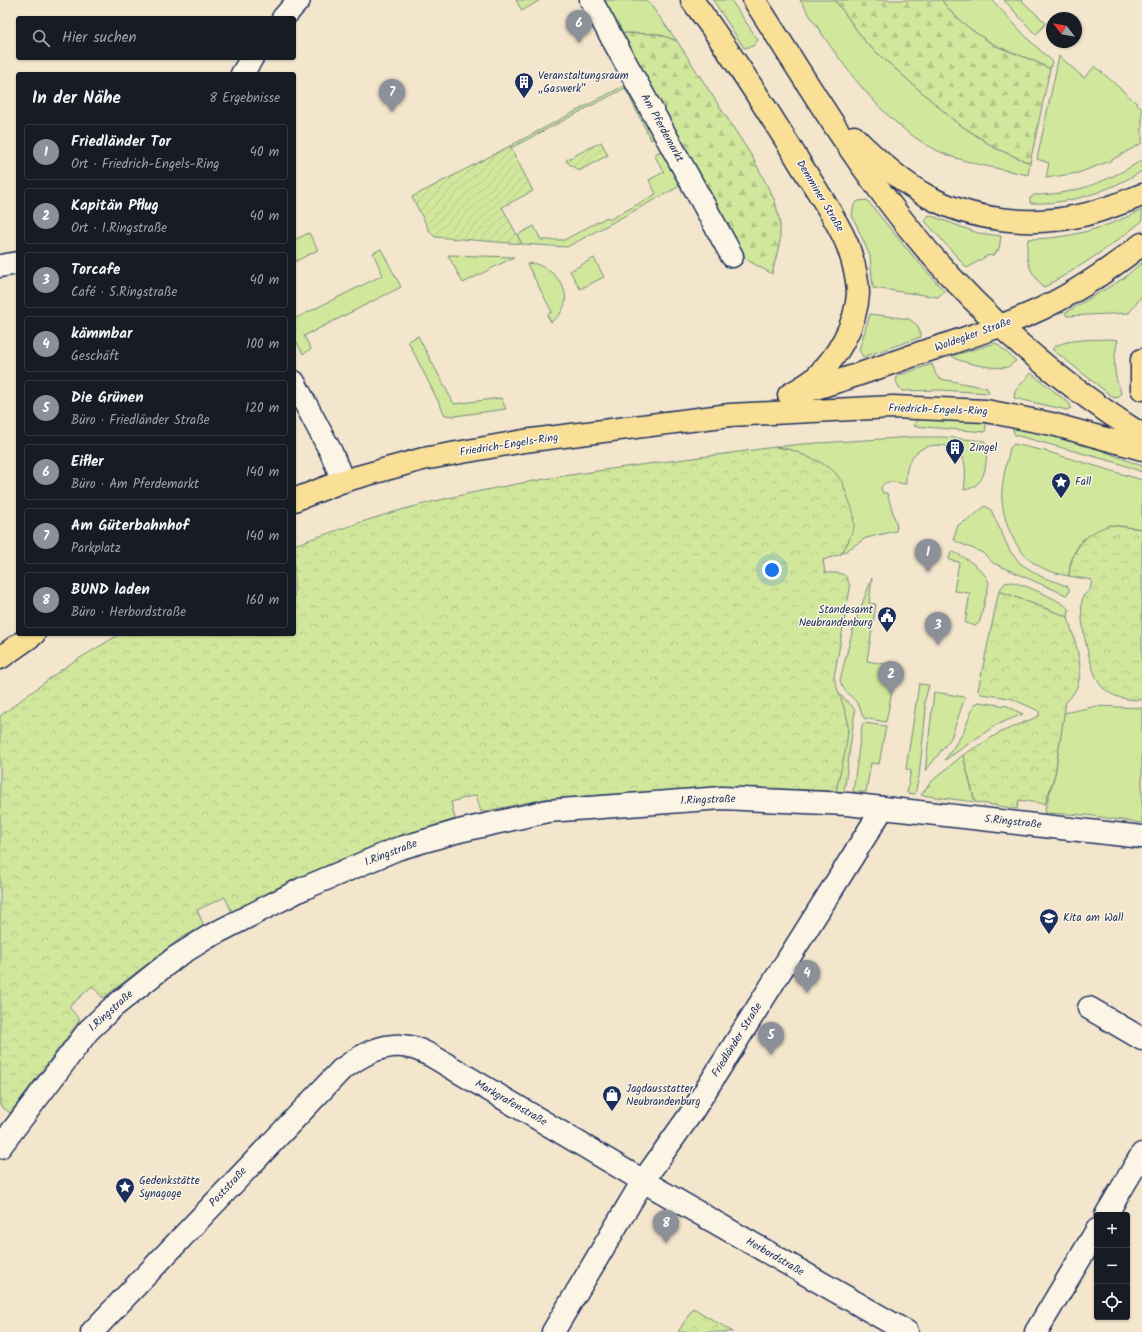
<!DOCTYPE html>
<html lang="de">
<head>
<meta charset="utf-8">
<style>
  :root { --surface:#171b24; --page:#242831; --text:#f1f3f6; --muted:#9ea1a6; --line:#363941; --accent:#8c9099 }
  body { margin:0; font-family:Kalam,sans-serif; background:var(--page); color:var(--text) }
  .controls { position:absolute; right:12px; bottom:12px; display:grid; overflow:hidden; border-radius:4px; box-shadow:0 1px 3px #0004 }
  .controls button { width:36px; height:36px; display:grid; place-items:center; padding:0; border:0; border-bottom:1px solid var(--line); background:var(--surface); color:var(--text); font:20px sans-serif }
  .compass { position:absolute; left:1046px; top:12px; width:36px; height:36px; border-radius:50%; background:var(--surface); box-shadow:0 1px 3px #0004; rotate:301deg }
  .you { position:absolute; left:772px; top:570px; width:14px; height:14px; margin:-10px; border:3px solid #fff; border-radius:50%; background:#1a73e8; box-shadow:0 0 0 6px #1a73e833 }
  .badge { display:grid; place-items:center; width:26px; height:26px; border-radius:50%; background:var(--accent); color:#fff; font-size:13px; font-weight:700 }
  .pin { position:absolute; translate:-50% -33px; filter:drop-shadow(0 1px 2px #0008) }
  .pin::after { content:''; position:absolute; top:21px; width:14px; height:12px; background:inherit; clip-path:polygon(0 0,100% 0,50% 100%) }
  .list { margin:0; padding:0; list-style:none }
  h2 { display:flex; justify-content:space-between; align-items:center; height:52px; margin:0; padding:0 16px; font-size:17px }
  h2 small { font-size:13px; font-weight:400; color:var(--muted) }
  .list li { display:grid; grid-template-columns:26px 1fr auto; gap:12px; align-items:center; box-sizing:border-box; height:56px; margin:0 8px 8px; padding:0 8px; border:1px solid var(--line); border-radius:4px }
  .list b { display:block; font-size:15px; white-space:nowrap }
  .list p { margin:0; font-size:13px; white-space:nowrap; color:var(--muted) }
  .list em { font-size:13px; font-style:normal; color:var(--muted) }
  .icon { flex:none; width:22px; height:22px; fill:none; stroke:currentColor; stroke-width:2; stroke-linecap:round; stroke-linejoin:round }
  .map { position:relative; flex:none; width:1142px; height:1332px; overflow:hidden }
  .search { position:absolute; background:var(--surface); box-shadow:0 1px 3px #0004; left:16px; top:16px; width:280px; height:44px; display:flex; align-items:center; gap:10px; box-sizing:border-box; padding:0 14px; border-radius:4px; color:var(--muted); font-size:15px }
  .panel { position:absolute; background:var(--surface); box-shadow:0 1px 3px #0004; left:16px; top:72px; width:280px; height:564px; border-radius:4px }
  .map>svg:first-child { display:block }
  .grass { fill:#d1e79c; stroke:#768b7d }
  .forest { fill:url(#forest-firs); stroke:#768b7d }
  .park { fill:url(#park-crowns); stroke:#768b7d }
  .garden { fill:url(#garden-furrows); stroke:#768b7d }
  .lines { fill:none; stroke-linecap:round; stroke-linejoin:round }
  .minor-casing { stroke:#1b2f5e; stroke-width:25 }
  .major-casing { stroke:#1b2f5e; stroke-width:25 }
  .minor { stroke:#fcf5e5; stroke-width:22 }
  .major { stroke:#fadf96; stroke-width:22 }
  .labels { text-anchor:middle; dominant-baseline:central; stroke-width:3; stroke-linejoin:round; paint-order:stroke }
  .poi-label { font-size:11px; fill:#1b2f5e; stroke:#fcf5e5; text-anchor:start }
  .street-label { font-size:11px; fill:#1b2f5e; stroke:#fcf5e5 }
</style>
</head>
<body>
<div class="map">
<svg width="1142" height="1332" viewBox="0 0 1142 1332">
  <defs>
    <pattern id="forest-firs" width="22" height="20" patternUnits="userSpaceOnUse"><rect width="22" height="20" fill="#d1e79c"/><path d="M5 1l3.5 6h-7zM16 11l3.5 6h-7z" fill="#b3c689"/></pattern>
    <pattern id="park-crowns" width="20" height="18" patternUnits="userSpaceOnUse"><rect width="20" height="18" fill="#d1e79c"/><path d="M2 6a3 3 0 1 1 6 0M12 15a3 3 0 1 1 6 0" fill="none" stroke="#b3c689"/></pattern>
    <pattern id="garden-furrows" width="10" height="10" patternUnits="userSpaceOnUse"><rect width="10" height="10" fill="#d1e79c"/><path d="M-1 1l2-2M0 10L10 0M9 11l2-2" fill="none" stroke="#b3c689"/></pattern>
  </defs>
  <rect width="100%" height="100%" fill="#f3e6cd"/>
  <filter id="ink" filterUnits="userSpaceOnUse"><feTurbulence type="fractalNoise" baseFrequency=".025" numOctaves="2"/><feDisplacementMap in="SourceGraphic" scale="8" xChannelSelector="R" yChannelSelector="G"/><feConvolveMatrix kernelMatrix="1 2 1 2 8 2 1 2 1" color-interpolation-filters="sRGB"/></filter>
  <g filter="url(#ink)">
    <g class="grass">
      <polygon points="516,0 540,0 522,11"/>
      <polygon points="601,0 647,0 677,41 658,34 620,33"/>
      <polygon points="713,0 731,0 758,40 753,46 744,48"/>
      <path d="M800 0H835L867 44 956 122 995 148 1030 163 1028 175C1002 169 975 165 950 156 886 133 835 55 800 0Z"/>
      <path d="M942 0H992L1030 41 1052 61 1050 69C1034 60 1018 55 1001 48 985 41 950 16 942 0Z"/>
      <polygon points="1004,0 1021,0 1046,23 1036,35"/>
      <polygon points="1059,56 1084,78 1095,66 1142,108 1142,143 1110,161 1078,173 1046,178 1049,163 1037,159"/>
      <polygon points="629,83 656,137 651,140 625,88 511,148 510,146"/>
      <polygon points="662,150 680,186 567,247 522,244 517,235 534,226 541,240 564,240 607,217 609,220 656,194 649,180 664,172 654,155"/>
      <path d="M1142 160V171C1109 191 1070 205 1030 203V198L1034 195C1074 195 1109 181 1142 160Z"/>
      <polygon points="867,200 901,242 944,291 938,297 873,288 870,256 852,215 854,205 858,201"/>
      <path d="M1142 210V221C1111 247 1078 268 1043 288 1029 268 1025 264 1028 239 1069 239 1105 228 1142 210Z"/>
      <polygon points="929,215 978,233 1001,236 999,249 994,255 987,256 967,268 925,221"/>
      <polygon points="309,233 318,250 294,262 294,240"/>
      <polygon points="381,249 401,287 304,336 311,349 303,354 294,337 294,319 383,275 373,253"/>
      <polygon points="448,255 514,257 463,283"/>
      <polygon points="594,258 604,277 580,289 570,271"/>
      <polygon points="1142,262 1142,296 1129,313 1067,316 1065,313 1124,278"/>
      <path d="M533 263C561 271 580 302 551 322L547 315 552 312 527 264Z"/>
      <polygon points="870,314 909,319 918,326 921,337 863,357 859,350"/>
      <polygon points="418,336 454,404 501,398 506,409 454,416 445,415 408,341"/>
      <path d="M1109 339 1118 340C1113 358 1113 375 1121 392L1119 397 1114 398 1052 349C1063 338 1094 340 1109 339Z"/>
      <path d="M996 343 1016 361C1014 362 1011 365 1008 367 999 370 958 363 952 356Z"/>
      <path d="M932 364 936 375 941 379 987 388 989 393 940 390 902 391C898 387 895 382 897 376Z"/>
      <polygon points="1031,373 1070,404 1071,408 1067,410 1014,398 1015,391"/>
      <polygon points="923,416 987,419 985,432 914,426 916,420"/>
      <polygon points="1013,423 1051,431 1142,466 1142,472 1118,463 1015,435 1012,428"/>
      <path d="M913 437H944L984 441 987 444C986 462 988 486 964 490 965 480 967 468 963 458 960 451 953 448 946 446 920 441 904 458 906 484 897 483 885 478 881 488L883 493H887L897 526 896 531 866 538 841 554 849 540 792 450 775 447 802 444Z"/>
      <path d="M1014 444 1045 451 1142 480V529L1110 525 1082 540 1074 553 1070 565 1069 576C1058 574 1047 571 1037 565 1014 552 1000 515 1002 490 1003 476 1007 462 1010 448Z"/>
      <polygon points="985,506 991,510 1010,551 1021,564 1042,577 1067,586 1069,588 1069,593 1066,595 993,563 983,553 955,541 954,538 958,525 971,518"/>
      <path d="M951 551C964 557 984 568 989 583L980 621 976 626 965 623 970 593 954 591 959 562 949 560Z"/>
      <path d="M872 578 869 603 876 604 867 661 897 666 886 722 864 718C861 715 862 710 859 706 853 695 844 695 840 680L854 625Z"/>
      <path d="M1012 582C1023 584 1064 601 1069 610L1068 617 999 591 1005 583Z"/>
      <polygon points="919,684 929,685 924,703 926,710 919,776 915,794 907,793 911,770 906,769"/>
      <polygon points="836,691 852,706 855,711 844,792 836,791 848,731 847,718"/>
      <polygon points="934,692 965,697 951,738 925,772"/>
      <polygon points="979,702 1007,706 1023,714 996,725 945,760 963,733 974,705"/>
      <polygon points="1097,706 1142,708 1142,823 1086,815 1044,813 1055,774 1064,713"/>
      <polygon points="864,723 886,726 879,764 871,763 866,792 853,792 862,725"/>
      <polygon points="963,755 975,802 921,795 932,781"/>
    </g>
    <g class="forest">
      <path d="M835 0H942C950 16 985 41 1001 48 1018 55 1034 60 1050 69L1030 163 995 148 956 122 867 44Z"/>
      <polygon points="620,33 658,34 677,41 753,158 775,201 780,222 780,241 772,274 749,261 739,253"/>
    </g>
    <g class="park">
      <path d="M775 447 792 450 820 462 834 471 842 482 853 511 854 527 849 540 841 554 823 560 825 573C840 573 848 571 850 589L834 677C837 691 844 704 847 718 851 738 840 770 836 791L722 787 545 799 481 812 476 795 451 802 455 819 394 839 299 880 232 912 225 897 197 910 204 926 181 938 103 998 92 986 69 1007 80 1020 10 1113 0 1105V716L65 667 120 634H294V545C341 529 388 512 436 501 547 474 662 463 775 447Z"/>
      <path d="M1110 525 1142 529V700C1127 700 1113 698 1102 687 1090 674 1077 613 1083 596L1090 590 1092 580 1069 576C1071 549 1085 533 1110 525Z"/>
      <path d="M999 591 1068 617C1075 645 1092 679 1066 702L1055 774 1045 804 1019 800 1017 809 975 802 963 755 999 733 1039 716V711L1010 698 981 694 978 690Z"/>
      <polygon points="693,1308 733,1332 678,1332"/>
    </g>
    <g class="garden">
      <polygon points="601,142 608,155 579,171 567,162 566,160"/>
      <polygon points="510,146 533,191 502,207 522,244 435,237 430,232 412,197"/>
    </g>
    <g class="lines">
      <defs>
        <g id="minor">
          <polyline points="591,0 732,256"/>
          <polyline points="283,18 299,0"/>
          <polyline points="242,74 252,58"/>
          <polyline points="0,266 18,263"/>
          <polyline points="294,382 331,452 343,481"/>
          <polyline points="1089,1008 1142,1039"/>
          <polyline points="0,1147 88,1031 112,1008 176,957 208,937 302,889 397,849 459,831 548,811 722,798 847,804 1142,837"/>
          <polyline points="1106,1215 1142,1154"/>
          <path d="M92 1332 341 1070C360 1056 384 1041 409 1047 417 1048 425 1053 432 1056L643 1181 907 1332"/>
          <polyline points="553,1332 643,1181 692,1112 883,808"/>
          <polyline points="1036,1332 1097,1230"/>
        </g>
        <g id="major">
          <path d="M692 0C731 53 767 109 801 165 817 191 835 216 847 244 853 260 858 276 858 294 856 325 837 358 814 379 807 385 797 390 789 395"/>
          <path d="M754 0C797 66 837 134 884 196 954 291 1043 372 1142 435"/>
          <path d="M854 137C876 159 900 181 927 196 971 220 1030 227 1078 216 1100 212 1121 203 1142 195"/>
          <polyline points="1142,360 1142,389"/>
          <path d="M802 392C842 381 881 367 920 353 957 341 996 329 1032 313 1071 296 1109 270 1142 244"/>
          <polyline points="294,500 343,481 423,459 524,441 730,415 893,407 986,411 1052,424 1142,449"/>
          <polyline points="0,658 34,634"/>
        </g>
      </defs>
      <use href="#minor" class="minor-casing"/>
      <use href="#major" class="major-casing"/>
      <use href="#minor" class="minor"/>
      <use href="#major" class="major"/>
    </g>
  </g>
  <defs>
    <symbol id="building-pin" viewBox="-11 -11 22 30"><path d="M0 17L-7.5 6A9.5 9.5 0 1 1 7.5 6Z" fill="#1b2f5e" stroke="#fcf5e5"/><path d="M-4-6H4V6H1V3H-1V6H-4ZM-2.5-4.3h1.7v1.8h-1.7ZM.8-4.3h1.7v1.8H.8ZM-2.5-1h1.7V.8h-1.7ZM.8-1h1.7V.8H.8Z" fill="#fff"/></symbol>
    <symbol id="sight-pin" viewBox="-11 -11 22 30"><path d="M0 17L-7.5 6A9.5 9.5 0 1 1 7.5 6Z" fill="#1b2f5e" stroke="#fcf5e5"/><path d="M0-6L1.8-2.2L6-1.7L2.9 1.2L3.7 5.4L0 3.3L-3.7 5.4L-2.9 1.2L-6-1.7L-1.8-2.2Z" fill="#fff"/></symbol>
    <symbol id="civic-pin" viewBox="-11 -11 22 30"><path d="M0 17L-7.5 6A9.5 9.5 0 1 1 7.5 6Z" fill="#1b2f5e" stroke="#fcf5e5"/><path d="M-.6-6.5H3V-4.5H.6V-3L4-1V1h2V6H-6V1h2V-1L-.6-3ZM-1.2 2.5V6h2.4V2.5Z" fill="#fff"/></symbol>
    <symbol id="school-pin" viewBox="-11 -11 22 30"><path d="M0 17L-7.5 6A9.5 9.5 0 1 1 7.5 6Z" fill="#1b2f5e" stroke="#fcf5e5"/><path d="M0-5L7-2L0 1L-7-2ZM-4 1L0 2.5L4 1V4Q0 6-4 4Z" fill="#fff"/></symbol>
    <symbol id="shop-pin" viewBox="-11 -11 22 30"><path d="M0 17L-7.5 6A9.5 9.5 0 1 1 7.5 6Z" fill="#1b2f5e" stroke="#fcf5e5"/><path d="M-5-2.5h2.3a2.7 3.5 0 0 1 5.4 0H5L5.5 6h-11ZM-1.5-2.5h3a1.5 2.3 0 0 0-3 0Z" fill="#fff"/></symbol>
  </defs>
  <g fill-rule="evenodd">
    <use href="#building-pin" x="513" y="71" width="22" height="30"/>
    <use href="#building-pin" x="944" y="437" width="22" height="30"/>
    <use href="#sight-pin" x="1050" y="471" width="22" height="30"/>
    <use href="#civic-pin" x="876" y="605" width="22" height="30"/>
    <use href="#school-pin" x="1038" y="907" width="22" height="30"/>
    <use href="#shop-pin" x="601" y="1084" width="22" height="30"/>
    <use href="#sight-pin" x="114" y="1176" width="22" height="30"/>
  </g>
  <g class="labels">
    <g class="poi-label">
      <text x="538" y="76">Veranstaltungsraum<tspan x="538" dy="13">„Gaswerk“</tspan></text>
      <text x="969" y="448">Zingel</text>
      <text x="1075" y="482">Fall</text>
      <text x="873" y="610" text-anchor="end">Standesamt<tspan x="873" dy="13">Neubrandenburg</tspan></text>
      <text x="1063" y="918">Kita am Wall</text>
      <text x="626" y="1089">Jagdausstatter<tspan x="626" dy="13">Neubrandenburg</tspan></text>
      <text x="139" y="1181">Gedenkstätte<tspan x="139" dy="13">Synagoge</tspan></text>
    </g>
    <g class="street-label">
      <text transform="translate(662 128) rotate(61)">Am Pferdemarkt</text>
      <text transform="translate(820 196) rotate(59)">Demminer Straße</text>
      <text transform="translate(973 335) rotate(-20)">Woldegker Straße</text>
      <text transform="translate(938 410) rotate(2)">Friedrich-Engels-Ring</text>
      <text transform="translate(509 445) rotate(-9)">Friedrich-Engels-Ring</text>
      <text transform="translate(708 800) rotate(-2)">1.Ringstraße</text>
      <text transform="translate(1013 822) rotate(6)">5.Ringstraße</text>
      <text transform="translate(391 853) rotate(-21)">1.Ringstraße</text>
      <text transform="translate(111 1011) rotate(-42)">1.Ringstraße</text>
      <text transform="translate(737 1040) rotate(-58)">Friedländer Straße</text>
      <text transform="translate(511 1103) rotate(30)">Markgrafenstraße</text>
      <text transform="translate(228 1187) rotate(-47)">Poststraße</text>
      <text transform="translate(775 1257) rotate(30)">Herbordstraße</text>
    </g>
  </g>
</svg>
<div class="controls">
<button>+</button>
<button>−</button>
<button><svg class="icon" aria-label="locate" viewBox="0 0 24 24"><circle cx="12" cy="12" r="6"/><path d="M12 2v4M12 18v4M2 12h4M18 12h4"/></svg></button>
</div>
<svg class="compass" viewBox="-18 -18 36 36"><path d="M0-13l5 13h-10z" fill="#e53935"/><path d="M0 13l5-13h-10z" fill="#9ea1a6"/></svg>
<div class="you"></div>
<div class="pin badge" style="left:928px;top:572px">1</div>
<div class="pin badge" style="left:891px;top:694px">2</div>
<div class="pin badge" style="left:938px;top:645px">3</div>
<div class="pin badge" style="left:807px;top:993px">4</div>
<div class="pin badge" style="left:771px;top:1055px">5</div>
<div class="pin badge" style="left:579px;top:43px">6</div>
<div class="pin badge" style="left:392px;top:112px">7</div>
<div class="pin badge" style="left:666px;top:1243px">8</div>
<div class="search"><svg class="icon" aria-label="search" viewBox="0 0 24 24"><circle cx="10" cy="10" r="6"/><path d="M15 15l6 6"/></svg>Hier suchen</div>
<section class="panel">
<h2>In der Nähe<small>8 Ergebnisse</small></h2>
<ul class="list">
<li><span class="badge">1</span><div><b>Friedländer Tor</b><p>Ort · Friedrich-Engels-Ring</p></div><em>40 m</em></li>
<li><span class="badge">2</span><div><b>Kapitän Pflug</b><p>Ort · 1.Ringstraße</p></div><em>40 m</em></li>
<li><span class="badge">3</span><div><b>Torcafe</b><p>Café · 5.Ringstraße</p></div><em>40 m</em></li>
<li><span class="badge">4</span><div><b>kämmbar</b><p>Geschäft</p></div><em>100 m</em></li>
<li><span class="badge">5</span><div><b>Die Grünen</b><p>Büro · Friedländer Straße</p></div><em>120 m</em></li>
<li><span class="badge">6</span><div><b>Eifler</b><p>Büro · Am Pferdemarkt</p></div><em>140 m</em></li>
<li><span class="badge">7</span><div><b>Am Güterbahnhof</b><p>Parkplatz</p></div><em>140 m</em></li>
<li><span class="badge">8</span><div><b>BUND laden</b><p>Büro · Herbordstraße</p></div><em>160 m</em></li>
</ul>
</section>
</div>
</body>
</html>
